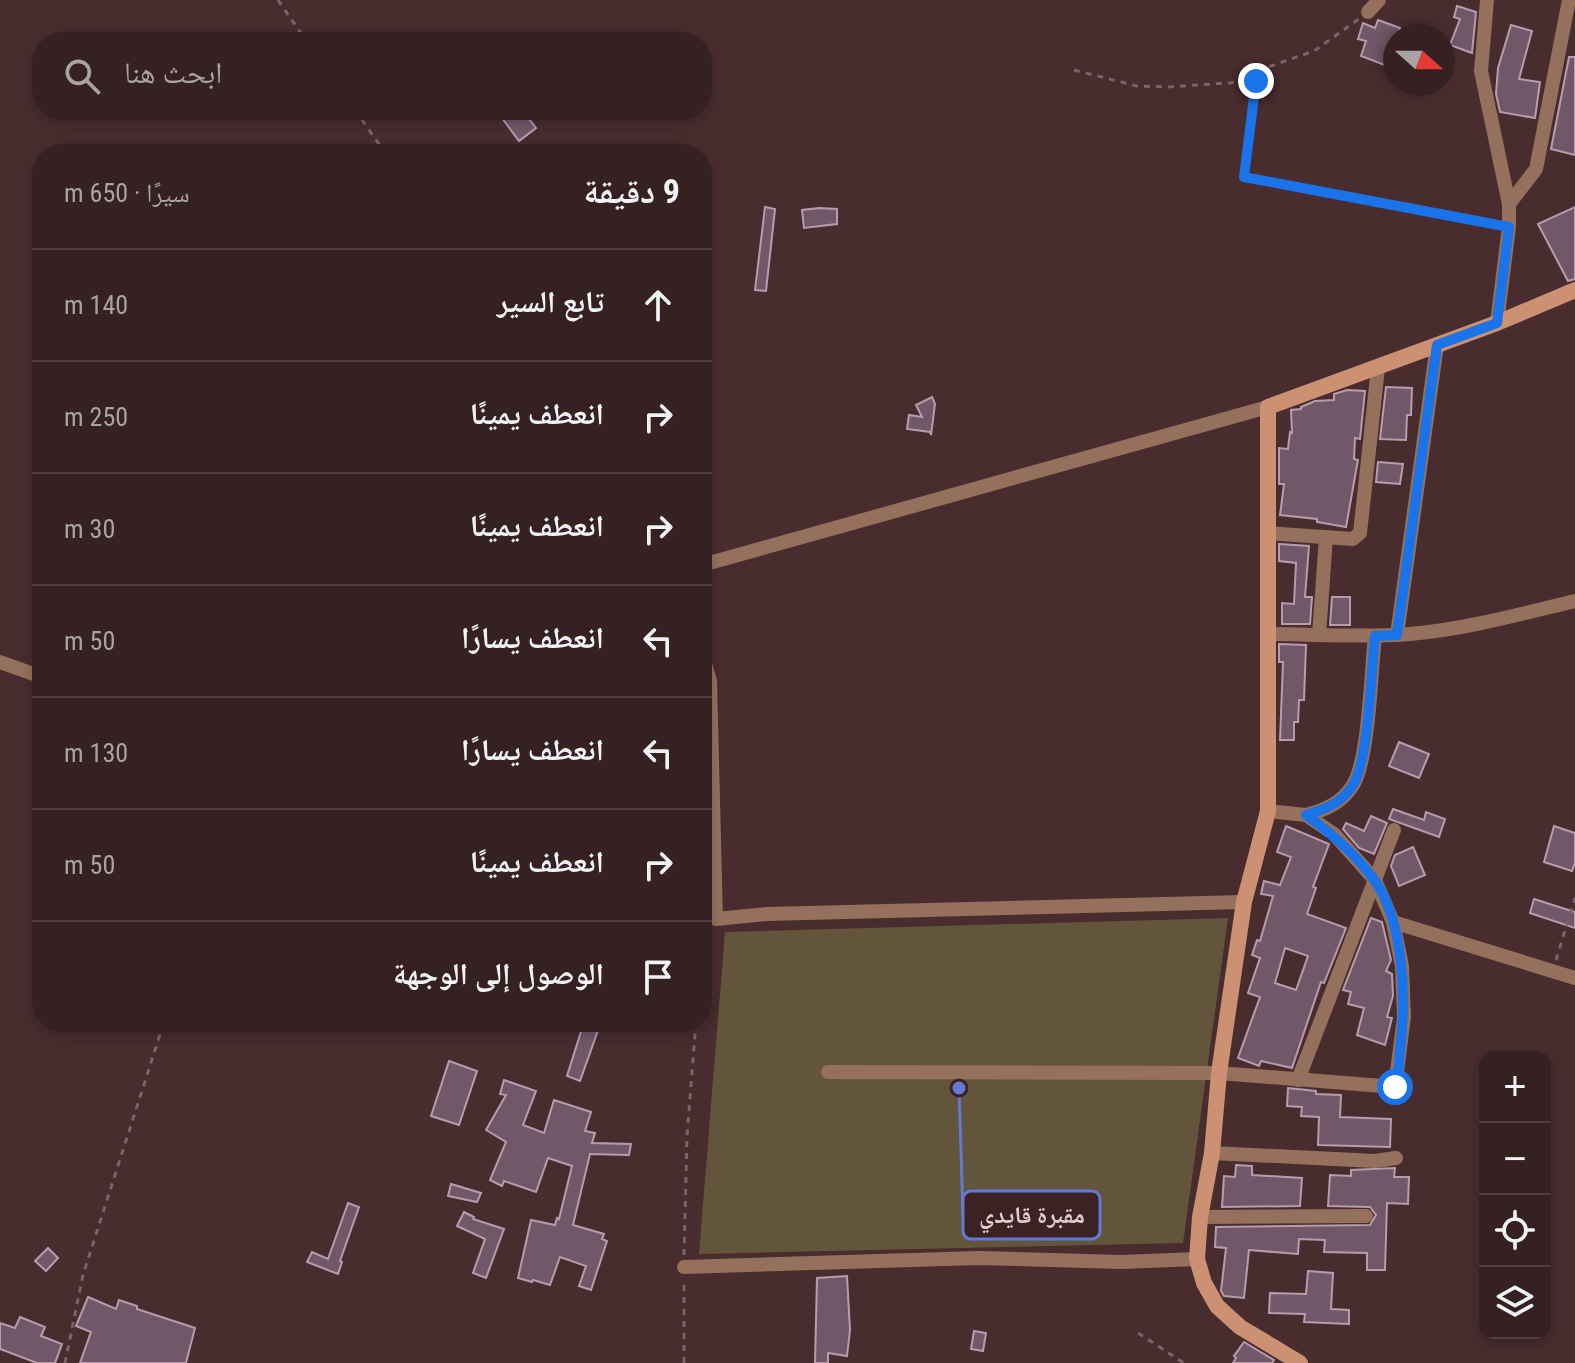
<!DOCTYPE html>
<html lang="ar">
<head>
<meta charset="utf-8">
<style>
  :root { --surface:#362122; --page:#412e2f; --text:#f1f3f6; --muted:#aaa3a5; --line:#503e40 }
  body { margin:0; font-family:"Roboto Condensed","Noto Naskh Arabic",sans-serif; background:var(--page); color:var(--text); direction:rtl }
  .controls { position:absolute; right:24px; bottom:24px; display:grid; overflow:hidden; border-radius:16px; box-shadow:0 4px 12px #0003 }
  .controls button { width:72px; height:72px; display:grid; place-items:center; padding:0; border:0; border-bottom:2px solid var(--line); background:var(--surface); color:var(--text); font:40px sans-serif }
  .compass { position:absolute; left:1383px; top:24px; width:72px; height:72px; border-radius:50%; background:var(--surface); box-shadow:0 4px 12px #0003; rotate:111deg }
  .stop { position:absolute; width:24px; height:24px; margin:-18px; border:6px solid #1a73e8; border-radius:50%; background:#fff }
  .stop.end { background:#1a73e8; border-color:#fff; box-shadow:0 2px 8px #0008 }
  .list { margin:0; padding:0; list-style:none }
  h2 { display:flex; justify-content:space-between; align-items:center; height:104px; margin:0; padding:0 32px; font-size:34px }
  h2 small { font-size:26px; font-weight:400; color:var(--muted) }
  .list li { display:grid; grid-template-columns:52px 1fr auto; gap:24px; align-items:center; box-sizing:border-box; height:112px; padding:0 32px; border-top:2px solid var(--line) }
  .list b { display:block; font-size:30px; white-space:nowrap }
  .list em { font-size:26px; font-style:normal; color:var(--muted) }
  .icon { flex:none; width:44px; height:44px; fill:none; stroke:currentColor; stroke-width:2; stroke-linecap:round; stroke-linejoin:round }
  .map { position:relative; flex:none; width:1575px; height:1363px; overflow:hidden; direction:ltr }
  .search { position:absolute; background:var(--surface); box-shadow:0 4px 12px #0003; left:32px; top:32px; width:680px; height:88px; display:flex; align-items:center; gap:20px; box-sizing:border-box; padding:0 28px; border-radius:32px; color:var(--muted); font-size:30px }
  .panel { position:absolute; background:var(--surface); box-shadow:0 4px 12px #0003; left:32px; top:144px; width:680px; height:888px; border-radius:32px; direction:rtl }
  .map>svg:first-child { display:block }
  .green { fill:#62553b }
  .building { fill:#715868; stroke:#b89cae; stroke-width:2; fill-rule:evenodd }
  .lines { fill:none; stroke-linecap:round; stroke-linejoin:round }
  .path { stroke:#7c6365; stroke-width:3; stroke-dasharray:6 6; stroke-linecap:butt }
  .street { stroke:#95715d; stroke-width:14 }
  .secondary { stroke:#cc9173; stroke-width:16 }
  .route { stroke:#1a73e8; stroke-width:10 }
  .leader { fill:none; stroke:#617ad4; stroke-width:3 }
  .callout-dot { fill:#617ad4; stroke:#3d2224; stroke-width:3 }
  .callout { fill:#3d2224; stroke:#617ad4; stroke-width:3 }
  .callout-label { font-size:24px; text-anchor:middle; font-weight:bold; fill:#e0cdce }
</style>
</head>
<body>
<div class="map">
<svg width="1575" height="1363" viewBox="0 0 1575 1363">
  <rect width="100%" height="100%" fill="#482c2e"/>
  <polygon class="green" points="1228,918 1183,1243 699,1254 725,932"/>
  <g class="building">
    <polygon points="1457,6 1476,12 1472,53 1450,45 1460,19 1454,17"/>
    <polygon points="1378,20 1400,28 1398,36 1395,36 1387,66 1361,56 1366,41 1358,39 1363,23 1375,28"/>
    <polygon points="1511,25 1532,31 1519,79 1540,82 1535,118 1500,112 1496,94 1498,68"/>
    <polygon points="1569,57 1575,57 1575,155 1551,149"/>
    <polygon points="496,110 522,110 536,128 519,141"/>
    <polygon points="765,207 775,209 766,291 755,290"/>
    <polygon points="1575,207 1575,279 1568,281 1538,224"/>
    <polygon points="819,208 837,209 837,224 804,228 802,210"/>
    <polygon points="1386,387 1412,388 1411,415 1407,415 1406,440 1380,439"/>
    <polygon points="1347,390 1365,391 1360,439 1355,438 1354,459 1358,460 1346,527 1317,522 1317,519 1280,515 1284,484 1279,484 1279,448 1288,449 1290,432 1292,433 1291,410 1301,409 1301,407 1315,401 1334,400 1334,394"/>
    <polygon points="932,397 935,404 931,435 930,432 907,429 909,415 922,417 916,405"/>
    <polygon points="1378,462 1403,464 1400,484 1376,482"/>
    <polygon points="1279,544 1309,546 1305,597 1312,597 1310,624 1282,624 1282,603 1294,604 1296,563 1279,561"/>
    <polygon points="1332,597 1350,597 1350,625 1330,625"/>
    <polygon points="1279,644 1306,645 1304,700 1299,700 1298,722 1294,722 1294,740 1280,740 1283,662 1279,662"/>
    <polygon points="1399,742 1429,754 1419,778 1389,766"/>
    <polygon points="1393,809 1424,820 1426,812 1445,819 1439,837 1389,819"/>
    <polygon points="1371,816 1387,823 1374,854 1359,848 1343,829 1346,823 1364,831"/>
    <path d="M1286 826 1329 844 1313 887 1316 888 1307 914 1346 928 1324 983 1321 982 1292 1068 1261 1061 1259 1066 1238 1058 1260 997 1248 993 1260 958 1252 955 1257 940 1260 941 1273 896 1261 894 1264 881 1280 885 1291 857 1277 852ZM1285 948 1308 956 1296 990 1275 983Z"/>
    <polygon points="1554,826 1575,833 1575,863 1572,871 1544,862"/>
    <polygon points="1413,847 1425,875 1399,886 1391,866 1395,855"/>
    <polygon points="1534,899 1575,912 1575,928 1530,913"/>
    <polygon points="1371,918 1382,922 1391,960 1386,971 1392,974 1393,996 1387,1017 1392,1018 1385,1045 1357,1035 1364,1008 1348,1004 1351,992 1343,990"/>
    <polygon points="584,1022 601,1022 580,1081 567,1076"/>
    <polygon points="449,1061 477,1071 459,1125 431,1116"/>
    <polygon points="504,1080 536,1091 523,1125 544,1133 554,1100 591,1112 585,1131 595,1133 592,1143 631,1144 629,1155 590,1154 573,1225 604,1234 602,1239 607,1241 591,1290 579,1286 586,1266 560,1257 550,1285 533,1280 532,1282 518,1278 531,1220 555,1225 557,1218 559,1219 572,1166 548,1158 536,1192 504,1181 502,1186 490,1180 506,1142 486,1130 506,1095 500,1094"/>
    <polygon points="1288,1088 1316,1091 1316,1094 1341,1095 1340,1117 1391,1119 1390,1147 1318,1145 1319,1117 1301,1116 1302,1107 1287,1106"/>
    <polygon points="1236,1165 1252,1166 1252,1175 1302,1178 1300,1206 1222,1207 1224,1176 1235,1177"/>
    <polygon points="1395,1168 1394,1177 1409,1177 1408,1204 1387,1203 1385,1270 1367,1270 1367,1253 1324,1252 1325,1240 1299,1239 1298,1254 1249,1250 1244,1298 1224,1296 1221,1291 1226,1248 1215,1247 1216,1227 1370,1225 1376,1215 1370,1207 1328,1206 1330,1175 1351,1176 1351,1170"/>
    <polygon points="451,1184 481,1193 477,1202 448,1196"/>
    <polygon points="348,1203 359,1207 340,1261 342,1262 338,1274 307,1262 312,1252 328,1259"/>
    <polygon points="464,1212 474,1217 473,1219 504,1229 486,1278 473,1273 485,1239 457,1226"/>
    <polygon points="48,1248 58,1258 46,1271 35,1261"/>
    <polygon points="1308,1271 1333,1273 1331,1309 1349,1310 1349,1324 1304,1322 1305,1314 1269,1313 1270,1293 1306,1294"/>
    <polygon points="847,1276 850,1330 847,1356 828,1353 828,1363 815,1363 817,1278"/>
    <polygon points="88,1297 116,1309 119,1300 137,1306 137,1309 195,1328 186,1363 80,1363 91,1332 76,1326"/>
    <polygon points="20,1317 45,1327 41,1336 62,1344 55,1363 37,1363 0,1349 0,1323 15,1328"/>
    <polygon points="974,1331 986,1333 983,1351 971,1349"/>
    <polygon points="1244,1342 1274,1360 1272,1363 1233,1363 1236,1358 1234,1356"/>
  </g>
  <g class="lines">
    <g class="path">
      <polyline points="278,0 307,42"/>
      <polyline points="1074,70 1137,86 1168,87 1256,81 1268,67 1314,51 1359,19"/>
      <polyline points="1256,81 1244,177 1495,224"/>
      <polyline points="355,110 386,154"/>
      <polyline points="702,956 711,932"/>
      <polyline points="1556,960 1575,898"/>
      <polyline points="684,1255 687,1136 696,1022"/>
      <polyline points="1138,1333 1184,1363"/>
      <polyline points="65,1363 83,1275 164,1022"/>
      <polyline points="684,1363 684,1279"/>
    </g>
    <g class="street">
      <polyline points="1487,0 1481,71 1509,204 1509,227 1497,323"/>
      <polyline points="1368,12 1379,0"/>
      <polyline points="1509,204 1536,169 1569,0"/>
      <polyline points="1267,533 1353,539 1360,533 1378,368"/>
      <polyline points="702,565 1268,407"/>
      <path d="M1267 634C1315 634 1363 638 1410 634 1466 629 1521 614 1575 601"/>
      <polyline points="1319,635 1326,537"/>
      <polyline points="1397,635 1437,345"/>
      <polyline points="702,654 710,681 716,919 767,914 1244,902"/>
      <polyline points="0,662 42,677"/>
      <path d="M1306 815C1325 810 1342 803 1353 785 1369 759 1371 671 1375 636"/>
      <polyline points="1393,922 1575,978"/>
      <polyline points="828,1072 1219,1073 1395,1087 1404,1017 1402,966 1393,922 1375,880 1334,834 1306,815 1268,811"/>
      <polyline points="1298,1080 1394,830"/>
      <polyline points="1212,1153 1375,1161 1396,1158"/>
      <polyline points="1200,1217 1366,1216"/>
      <polyline points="684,1267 979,1258 1121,1262 1197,1259"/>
    </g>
    <polyline class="secondary" points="1300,1363 1240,1327 1217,1306 1204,1283 1197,1259 1200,1217 1212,1153 1219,1073 1244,902 1268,811 1268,407 1497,323 1575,290"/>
  </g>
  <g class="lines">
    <path class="route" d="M1256 81 1244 177 1509 227 1497 323 1437 345 1397 635 1375 636C1371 671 1369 759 1353 785 1342 803 1325 809 1306 815 1331 833 1354 853 1373 878 1405 921 1406 1000 1400 1051 1399 1063 1399 1076 1395 1087"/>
  </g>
  <path class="leader" d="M959 1088L963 1215"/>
  <circle class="callout-dot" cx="959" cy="1088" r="8"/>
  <rect class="callout" x="963" y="1191" width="137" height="48" rx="8"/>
  <g class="callout-label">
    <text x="1032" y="1223">مقبرة قايدي</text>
  </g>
</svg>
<div class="controls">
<button>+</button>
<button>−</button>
<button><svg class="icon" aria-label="locate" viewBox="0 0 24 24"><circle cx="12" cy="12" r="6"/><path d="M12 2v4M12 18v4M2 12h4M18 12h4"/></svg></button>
<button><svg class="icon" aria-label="layers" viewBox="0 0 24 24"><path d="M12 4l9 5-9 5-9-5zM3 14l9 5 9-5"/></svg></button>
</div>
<svg class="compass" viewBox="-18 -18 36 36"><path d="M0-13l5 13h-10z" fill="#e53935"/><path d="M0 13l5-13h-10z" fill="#aaa3a5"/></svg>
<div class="stop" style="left:1395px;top:1087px"></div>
<div class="stop end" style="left:1256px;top:81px"></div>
<div class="search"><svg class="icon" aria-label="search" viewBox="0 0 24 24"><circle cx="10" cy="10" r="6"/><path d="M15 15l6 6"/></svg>ابحث هنا</div>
<section class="panel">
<h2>9 دقيقة<small>سيرًا · 650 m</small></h2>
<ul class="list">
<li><svg class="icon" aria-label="ahead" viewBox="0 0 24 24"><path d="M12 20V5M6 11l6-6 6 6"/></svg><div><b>تابع السير</b></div><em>140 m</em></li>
<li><svg class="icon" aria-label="right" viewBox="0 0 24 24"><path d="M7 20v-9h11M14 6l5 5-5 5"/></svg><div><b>انعطف يمينًا</b></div><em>250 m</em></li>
<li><svg class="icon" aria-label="right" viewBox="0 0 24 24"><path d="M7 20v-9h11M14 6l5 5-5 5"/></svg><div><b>انعطف يمينًا</b></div><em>30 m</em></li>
<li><svg class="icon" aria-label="left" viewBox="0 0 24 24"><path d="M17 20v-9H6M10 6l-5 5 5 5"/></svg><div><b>انعطف يسارًا</b></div><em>50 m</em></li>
<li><svg class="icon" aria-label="left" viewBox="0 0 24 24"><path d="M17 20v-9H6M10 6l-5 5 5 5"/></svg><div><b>انعطف يسارًا</b></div><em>130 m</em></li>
<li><svg class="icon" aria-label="right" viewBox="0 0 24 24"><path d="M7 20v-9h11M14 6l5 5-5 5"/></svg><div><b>انعطف يمينًا</b></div><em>50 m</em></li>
<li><svg class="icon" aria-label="arrive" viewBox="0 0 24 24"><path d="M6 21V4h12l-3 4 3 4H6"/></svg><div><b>الوصول إلى الوجهة</b></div></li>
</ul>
</section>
</div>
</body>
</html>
